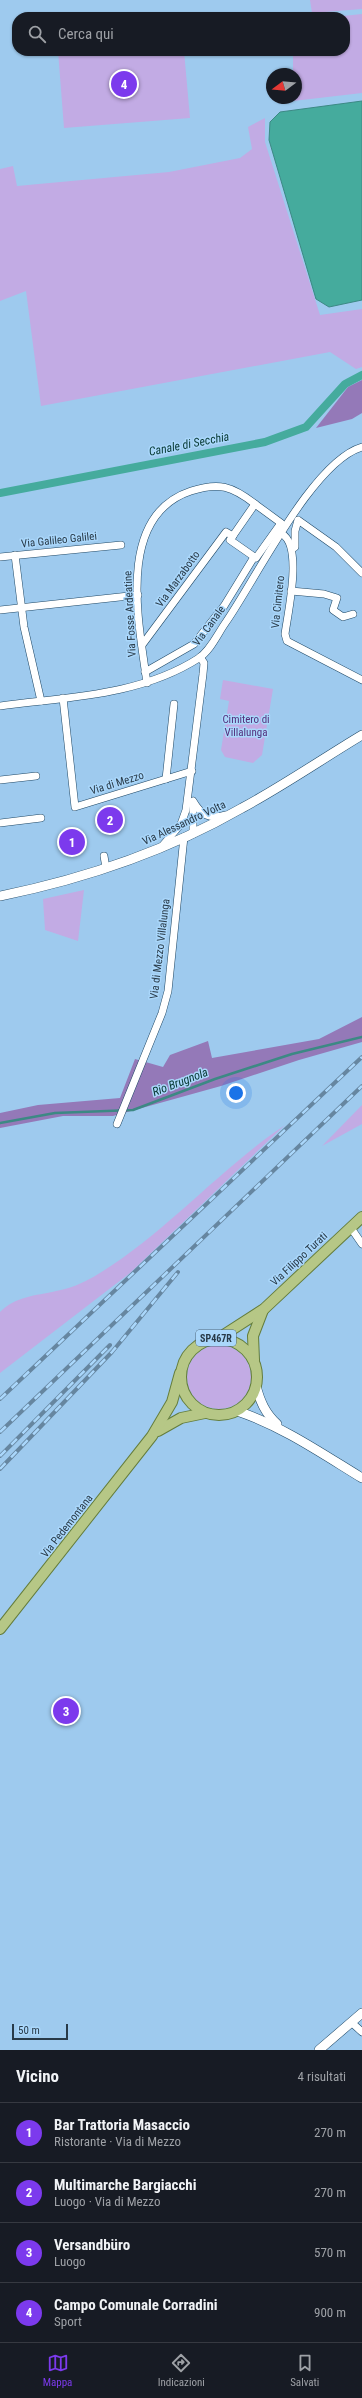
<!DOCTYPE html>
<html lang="it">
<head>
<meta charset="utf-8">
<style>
  :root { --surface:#171b24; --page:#20242c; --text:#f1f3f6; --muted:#9ea1a6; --line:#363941; --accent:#7c3aed }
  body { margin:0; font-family:"Roboto Condensed",sans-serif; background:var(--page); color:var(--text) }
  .compass { position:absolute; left:266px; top:68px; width:36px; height:36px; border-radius:50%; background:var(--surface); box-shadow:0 1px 3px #0004; rotate:254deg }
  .scale { position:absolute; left:12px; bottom:10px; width:56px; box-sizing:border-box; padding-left:4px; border:2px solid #283a48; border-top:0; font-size:11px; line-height:14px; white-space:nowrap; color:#283a48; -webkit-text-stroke:3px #aad7fb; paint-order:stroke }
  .you { position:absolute; left:236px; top:1093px; width:14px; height:14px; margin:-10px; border:3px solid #fff; border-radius:50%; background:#1a73e8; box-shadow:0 0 0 6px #1a73e833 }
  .badge { display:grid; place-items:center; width:26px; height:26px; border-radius:50%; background:var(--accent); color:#fff; font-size:13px; font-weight:700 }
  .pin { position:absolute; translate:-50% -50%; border:2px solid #fff; box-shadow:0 1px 4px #0006 }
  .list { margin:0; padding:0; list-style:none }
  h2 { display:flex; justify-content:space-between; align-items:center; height:52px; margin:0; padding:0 16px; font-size:17px }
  h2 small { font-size:13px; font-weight:400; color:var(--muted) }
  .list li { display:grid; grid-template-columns:26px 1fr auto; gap:12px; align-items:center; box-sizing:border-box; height:60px; padding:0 16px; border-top:1px solid var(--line) }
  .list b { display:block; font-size:15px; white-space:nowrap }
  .list p { margin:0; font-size:13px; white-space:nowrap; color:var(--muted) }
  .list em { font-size:13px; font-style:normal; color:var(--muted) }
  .icon { flex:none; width:22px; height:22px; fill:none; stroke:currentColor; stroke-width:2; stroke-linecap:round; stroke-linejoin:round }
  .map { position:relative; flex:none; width:362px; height:2050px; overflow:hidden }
  .search { position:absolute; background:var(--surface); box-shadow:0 1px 3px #0004; left:12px; right:12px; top:12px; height:44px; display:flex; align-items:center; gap:10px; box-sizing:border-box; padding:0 14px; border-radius:16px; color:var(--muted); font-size:15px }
  .sheet { height:292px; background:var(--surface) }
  nav { display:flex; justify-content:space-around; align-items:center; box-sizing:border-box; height:56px; border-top:1px solid var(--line); background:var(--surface); font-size:11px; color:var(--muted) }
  nav a { display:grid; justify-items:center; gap:2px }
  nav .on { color:var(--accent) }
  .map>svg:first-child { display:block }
  .green { fill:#c2abe4 }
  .forest { fill:#9479b8 }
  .water { fill:#45ab9d; stroke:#3c8984 }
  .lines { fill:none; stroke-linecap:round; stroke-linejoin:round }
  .stream { stroke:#3c8984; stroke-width:2.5 }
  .canal { stroke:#45ab9d; stroke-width:8 }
  .street-casing { stroke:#1f4866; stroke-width:8 }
  .secondary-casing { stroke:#1f4866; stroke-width:10 }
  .primary-casing { stroke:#647d3c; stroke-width:12 }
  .street { stroke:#fff; stroke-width:7 }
  .secondary { stroke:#fff; stroke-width:9 }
  .primary { stroke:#b6c786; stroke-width:10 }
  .rail-casing { stroke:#6686a0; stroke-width:4 }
  .rail { stroke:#aad7fb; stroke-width:2.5; stroke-dasharray:8; stroke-linecap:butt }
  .labels { text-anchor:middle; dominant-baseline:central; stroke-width:3; stroke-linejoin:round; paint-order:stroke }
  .shield { fill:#aad7fb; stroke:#4f697e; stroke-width:1 }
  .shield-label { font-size:10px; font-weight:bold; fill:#283a48 }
  .street-label { font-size:11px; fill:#283a48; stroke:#aad7fb }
  .park-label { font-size:11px; fill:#532e7b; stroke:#aad7fb }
  .water-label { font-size:12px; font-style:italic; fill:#053731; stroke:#aad7fb }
</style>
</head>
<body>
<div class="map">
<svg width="362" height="2050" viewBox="0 0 362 2050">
  <rect width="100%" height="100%" fill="#9ecaee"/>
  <g class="green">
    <polygon points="310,0 362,0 362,9 312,13"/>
    <polygon points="362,14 362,93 293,101 293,98 296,98 296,74 293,74 293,51 345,51 345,17 333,17"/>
    <polygon points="58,51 184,51 190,118 64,128"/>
    <polygon points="265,118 265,142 320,315 362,309 362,367 356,369 330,352 41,406 26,291 0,301 0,169 13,166 17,186 169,172 240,158 252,149 248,127"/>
    <polygon points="223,680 273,689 262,755 253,763 225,757 221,750 229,701 220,699"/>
    <polygon points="84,890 78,941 45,930 43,899"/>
    <polygon points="362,1105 362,1124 322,1146"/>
    <path d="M285 1125 130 1273 0 1373V1312C16 1296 35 1296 56 1291 69 1289 83 1283 95 1276 165 1234 218 1170 285 1125Z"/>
    <circle cx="219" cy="1377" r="32"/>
  </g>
  <g class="forest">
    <polygon points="362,380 362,413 352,419 316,428 348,387"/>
    <polygon points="362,1017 362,1042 299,1060 221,1086 113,1116 63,1116 0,1128 0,1113 38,1105 120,1098 135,1059 163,1067 170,1055 208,1041 212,1058 319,1039"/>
  </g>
  <polygon class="water" points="362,101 362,300 329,307 316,299 269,140 270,122 280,112"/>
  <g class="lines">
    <polyline class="stream" points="0,1123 55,1113 133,1110 215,1079 292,1054 362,1037"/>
    <polyline class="canal" points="0,493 265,442 306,427 345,384 362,375"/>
    <defs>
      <g id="street">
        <polygon points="255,504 281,523 256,558 230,540"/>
        <path d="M282 534C303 546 288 612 285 634L287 641 362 680"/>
        <polyline points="292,549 295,547 295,531 298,520 336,547 362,573"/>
        <polyline points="15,555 24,627 41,701"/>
        <polyline points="0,557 121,545"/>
        <polyline points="291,591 324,594 337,598 333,610 343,617 353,614"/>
        <polyline points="0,610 138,595"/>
        <polyline points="142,645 226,532 233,536"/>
        <polyline points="145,672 194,644 224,606 254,557"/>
        <path d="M147 683C139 624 115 516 191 491 219 482 232 486 255 504"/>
        <polyline points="63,698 75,807 192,771"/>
        <path d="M0 706C67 697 140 696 199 658 211 650 218 633 226 622 256 579 313 461 362 447"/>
        <polyline points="166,779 174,704"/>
        <polyline points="0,780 36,776"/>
        <path d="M193 801C201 815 210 820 225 815"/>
        <polyline points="0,823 41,818"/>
        <polyline points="193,834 193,805"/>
        <polyline points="163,845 181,824 186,810 203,674 204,663 200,657"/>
        <polyline points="104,856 106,868"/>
        <polyline points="117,1124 162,1013 168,991 184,837"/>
        <polyline points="351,1228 362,1244"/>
        <polyline points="351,2022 362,2032"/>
      </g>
      <g id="secondary">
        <path d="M0 896C84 879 167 851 242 808 283 786 322 759 362 735"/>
        <path d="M256 1386C260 1401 265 1413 277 1424"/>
        <path d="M237 1411C282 1426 321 1453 362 1478"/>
        <polyline points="319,2050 362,2013"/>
      </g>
      <g id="primary">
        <polyline points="219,1338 264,1309 362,1217"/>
        <circle cx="219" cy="1377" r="38"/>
        <polyline points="254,1360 253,1336 263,1310"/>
        <polyline points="158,1431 181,1418 205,1413"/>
        <polyline points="0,1629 152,1436 172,1402 180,1373"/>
      </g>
    </defs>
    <use href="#street" class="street-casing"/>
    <use href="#secondary" class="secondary-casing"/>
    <use href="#primary" class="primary-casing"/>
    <use href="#street" class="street"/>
    <use href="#secondary" class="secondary"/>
    <use href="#primary" class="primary"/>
    <defs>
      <g id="rail">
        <polyline points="0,1399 362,1057"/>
        <polyline points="0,1432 362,1086"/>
        <polyline points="0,1456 110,1345"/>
        <polyline points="0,1469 112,1352 178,1272"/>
      </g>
    </defs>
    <use href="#rail" class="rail-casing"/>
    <use href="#rail" class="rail"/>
  </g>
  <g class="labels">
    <rect class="shield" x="196" y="1330" width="40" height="16" rx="3"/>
    <g class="shield-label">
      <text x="216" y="1338">SP467R</text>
    </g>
    <g class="street-label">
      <text transform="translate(59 540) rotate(-6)">Via Galileo Galilei</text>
      <text transform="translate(178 579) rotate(-54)">Via Marzabotto</text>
      <text transform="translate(278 602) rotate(-84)">Via Cimitero</text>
      <text transform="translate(130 614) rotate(-93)">Via Fosse Ardeatine</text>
      <text transform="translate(209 626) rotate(-54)">Via Canale</text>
      <text transform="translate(117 783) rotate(-17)">Via di Mezzo</text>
      <text transform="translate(184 823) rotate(-25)">Via Alessandro Volta</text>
      <text transform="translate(160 949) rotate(-83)">Via di Mezzo Villalunga</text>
      <text transform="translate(299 1259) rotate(-43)">Via Filippo Turati</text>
      <text transform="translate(67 1526) rotate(-52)">Via Pedemontana</text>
    </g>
    <g class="park-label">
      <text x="246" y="719">Cimitero di<tspan x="246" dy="13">Villalunga</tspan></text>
    </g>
    <g class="water-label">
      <text transform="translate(189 444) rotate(-11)">Canale di Secchia</text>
      <text transform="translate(180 1082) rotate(-21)">Rio Brugnola</text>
    </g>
  </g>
</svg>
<svg class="compass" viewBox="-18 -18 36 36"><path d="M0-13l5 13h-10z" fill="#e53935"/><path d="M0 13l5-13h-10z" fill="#9ea1a6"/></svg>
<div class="scale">50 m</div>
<div class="you"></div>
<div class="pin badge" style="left:72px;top:842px">1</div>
<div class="pin badge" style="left:110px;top:820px">2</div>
<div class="pin badge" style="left:66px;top:1711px">3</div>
<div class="pin badge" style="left:124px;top:84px">4</div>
<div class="search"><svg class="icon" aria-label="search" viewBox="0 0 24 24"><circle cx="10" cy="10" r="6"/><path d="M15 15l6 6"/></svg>Cerca qui</div>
</div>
<section class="sheet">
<h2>Vicino<small>4 risultati</small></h2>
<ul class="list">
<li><span class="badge">1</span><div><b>Bar Trattoria Masaccio</b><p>Ristorante · Via di Mezzo</p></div><em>270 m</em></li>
<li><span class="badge">2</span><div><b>Multimarche Bargiacchi</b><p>Luogo · Via di Mezzo</p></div><em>270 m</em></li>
<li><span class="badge">3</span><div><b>Versandbüro</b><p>Luogo</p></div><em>570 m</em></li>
<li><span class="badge">4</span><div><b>Campo Comunale Corradini</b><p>Sport</p></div><em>900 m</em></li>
</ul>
</section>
<nav>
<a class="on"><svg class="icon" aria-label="map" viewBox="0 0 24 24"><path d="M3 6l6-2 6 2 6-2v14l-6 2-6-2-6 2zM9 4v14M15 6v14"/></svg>Mappa</a>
<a><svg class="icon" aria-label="directions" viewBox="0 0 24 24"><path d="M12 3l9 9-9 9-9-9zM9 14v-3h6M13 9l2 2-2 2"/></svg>Indicazioni</a>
<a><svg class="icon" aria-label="saved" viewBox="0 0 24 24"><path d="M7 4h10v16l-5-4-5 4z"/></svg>Salvati</a>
</nav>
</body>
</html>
